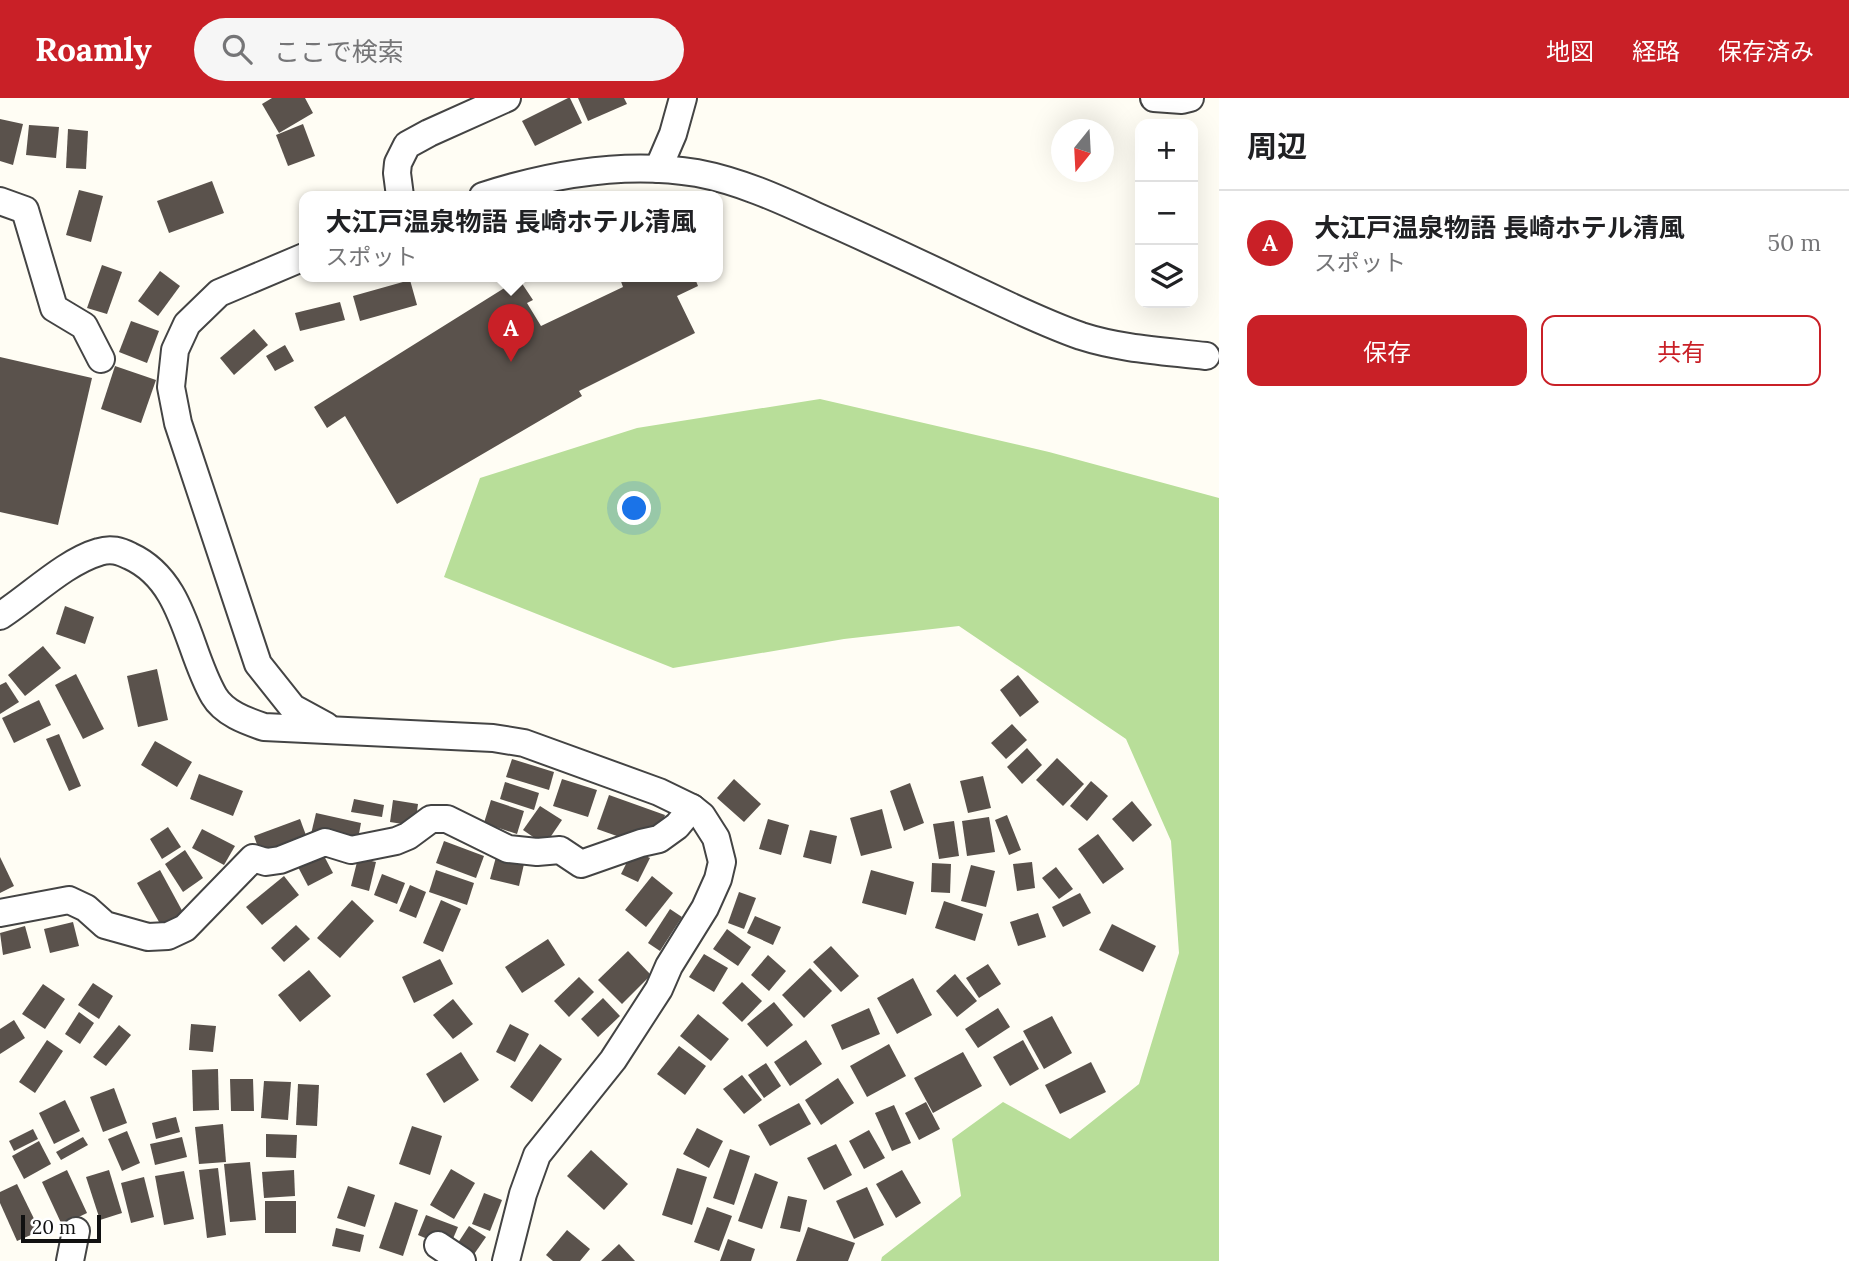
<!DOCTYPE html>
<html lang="ja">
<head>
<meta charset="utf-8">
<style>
  :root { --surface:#fff; --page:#f6f6f6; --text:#202124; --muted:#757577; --line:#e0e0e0; --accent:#c92027 }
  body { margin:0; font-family:Lora,"Noto Sans JP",serif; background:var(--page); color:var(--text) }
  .controls { position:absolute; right:21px; top:21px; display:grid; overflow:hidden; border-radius:14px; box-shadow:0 7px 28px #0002 }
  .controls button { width:63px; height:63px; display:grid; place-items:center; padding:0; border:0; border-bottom:2px solid var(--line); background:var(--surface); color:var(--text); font:35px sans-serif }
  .compass { position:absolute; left:1051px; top:21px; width:63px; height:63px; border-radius:50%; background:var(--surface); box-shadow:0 7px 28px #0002; rotate:198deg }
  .scale { position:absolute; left:21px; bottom:18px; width:80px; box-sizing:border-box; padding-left:7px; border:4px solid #111; border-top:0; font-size:19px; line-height:24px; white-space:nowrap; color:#111; -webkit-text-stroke:5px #fff; paint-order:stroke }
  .you { position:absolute; left:635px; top:411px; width:24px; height:24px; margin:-18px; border:5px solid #fff; border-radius:50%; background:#1a73e8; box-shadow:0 0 0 10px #1a73e833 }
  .badge { display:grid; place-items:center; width:46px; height:46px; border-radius:50%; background:var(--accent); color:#fff; font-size:23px; font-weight:700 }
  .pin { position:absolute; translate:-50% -58px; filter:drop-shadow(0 2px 4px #0008) }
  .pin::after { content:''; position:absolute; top:37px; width:24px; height:21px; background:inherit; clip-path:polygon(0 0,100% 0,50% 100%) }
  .popup { position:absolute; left:299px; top:93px; width:424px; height:91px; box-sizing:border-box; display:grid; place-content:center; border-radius:14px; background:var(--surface); filter:drop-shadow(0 2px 5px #0005); font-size:23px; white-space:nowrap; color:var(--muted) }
  .popup b { font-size:26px; color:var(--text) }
  .popup::after { content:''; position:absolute; left:50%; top:100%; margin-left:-14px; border:14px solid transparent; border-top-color:var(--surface) }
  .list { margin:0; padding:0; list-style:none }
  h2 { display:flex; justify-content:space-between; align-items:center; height:91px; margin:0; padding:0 28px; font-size:30px }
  h2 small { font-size:23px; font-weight:400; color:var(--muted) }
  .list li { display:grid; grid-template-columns:46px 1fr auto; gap:21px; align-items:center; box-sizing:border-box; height:105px; padding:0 28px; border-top:2px solid var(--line) }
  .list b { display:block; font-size:26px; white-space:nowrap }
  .list p { margin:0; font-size:23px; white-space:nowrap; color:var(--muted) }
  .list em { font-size:23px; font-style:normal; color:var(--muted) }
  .actions { display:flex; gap:14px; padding:21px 28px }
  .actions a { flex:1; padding:16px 0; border:2px solid var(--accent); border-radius:14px; text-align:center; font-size:24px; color:var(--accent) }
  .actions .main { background:var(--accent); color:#fff }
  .icon { flex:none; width:38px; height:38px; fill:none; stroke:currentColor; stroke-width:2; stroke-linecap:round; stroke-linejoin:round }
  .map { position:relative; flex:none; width:1219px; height:1163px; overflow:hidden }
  header { display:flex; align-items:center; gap:42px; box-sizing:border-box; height:98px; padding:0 35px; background:var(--accent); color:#fff }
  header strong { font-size:33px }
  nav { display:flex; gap:38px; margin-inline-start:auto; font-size:24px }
  .search { width:490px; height:63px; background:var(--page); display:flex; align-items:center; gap:18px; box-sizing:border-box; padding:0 24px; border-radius:38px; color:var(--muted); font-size:26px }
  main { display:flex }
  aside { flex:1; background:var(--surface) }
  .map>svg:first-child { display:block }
  .forest { fill:#b8de99 }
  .building { fill:#5a524c }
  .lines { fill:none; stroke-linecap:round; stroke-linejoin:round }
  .minor-casing { stroke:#444; stroke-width:30 }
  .minor { stroke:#fff; stroke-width:26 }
</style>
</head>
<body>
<header>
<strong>Roamly</strong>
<div class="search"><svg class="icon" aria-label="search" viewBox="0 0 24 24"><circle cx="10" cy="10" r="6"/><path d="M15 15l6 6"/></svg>ここで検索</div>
<nav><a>地図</a><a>経路</a><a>保存済み</a></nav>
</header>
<main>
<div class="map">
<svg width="1219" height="1163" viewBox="0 0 1219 1163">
  <rect width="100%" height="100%" fill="#fffdf4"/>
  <polygon class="forest" points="820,301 1049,354 1219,400 1219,1163 881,1163 882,1159 961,1098 952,1041 1003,1004 1070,1041 1139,986 1179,855 1171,743 1126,641 959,528 844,541 673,570 444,479 480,380 637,330"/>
  <g class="building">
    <polygon points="272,0 305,0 313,15 279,35 262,6"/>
    <polygon points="568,0 570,0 582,25 535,48 522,23"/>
    <polygon points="578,0 624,0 627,6 588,23"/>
    <polygon points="0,21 23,26 13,67 0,63"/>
    <polygon points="303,26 315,58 288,68 276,37"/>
    <polygon points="29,27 59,29 56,60 26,57"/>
    <polygon points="68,31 88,33 86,71 66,70"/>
    <polygon points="212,83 224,115 169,135 157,103"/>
    <polygon points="79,92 103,98 91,144 66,137"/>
    <polygon points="102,167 122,174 107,216 87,210"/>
    <polygon points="160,173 180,188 158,218 138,203"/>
    <polygon points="619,178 694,178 698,188 677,198 695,235 579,293 582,298 397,406 345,318 327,330 314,309 519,181 533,202 527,205 541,228 623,189"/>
    <polygon points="410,182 417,207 360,223 353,198"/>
    <polygon points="340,204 345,222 300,233 295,215"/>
    <polygon points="131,223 159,233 147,265 119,254"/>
    <polygon points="254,231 268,247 234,277 220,260"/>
    <polygon points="285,247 294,263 275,273 266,258"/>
    <polygon points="0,259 92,280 58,427 0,414"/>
    <polygon points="115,268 156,282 141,325 101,311"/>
    <polygon points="65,508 94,519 85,546 56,536"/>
    <polygon points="43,548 61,570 25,598 8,577"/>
    <polygon points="157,571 168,622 138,629 127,578"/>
    <polygon points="76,576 104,631 83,641 55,587"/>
    <polygon points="1018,577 1039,604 1020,619 1000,592"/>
    <polygon points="6,584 19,604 0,616 0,587"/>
    <polygon points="39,602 51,627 14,645 2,620"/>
    <polygon points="1012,626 1027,642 1006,661 991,645"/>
    <polygon points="59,636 81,688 69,693 46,641"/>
    <polygon points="155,643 192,664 177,689 141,667"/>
    <polygon points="1027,650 1042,667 1022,686 1007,669"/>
    <polygon points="1057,660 1084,686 1063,708 1036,682"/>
    <polygon points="512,661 554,674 549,692 506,679"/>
    <polygon points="199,676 243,693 233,718 190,701"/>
    <polygon points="983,678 991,710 968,715 960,683"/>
    <polygon points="562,681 597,692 588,719 553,708"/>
    <polygon points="734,681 761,706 744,724 717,700"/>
    <polygon points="1091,683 1108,698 1087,723 1070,708"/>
    <polygon points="505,684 539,695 534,712 500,701"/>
    <polygon points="910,685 924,725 904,733 890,693"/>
    <polygon points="609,697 665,717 661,728 631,743 597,731"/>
    <polygon points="354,701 384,707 382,719 351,714"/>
    <polygon points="393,702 418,706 415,728 390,724"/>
    <polygon points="491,702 524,713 517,736 484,725"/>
    <polygon points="1132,703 1152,727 1133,744 1112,721"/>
    <polygon points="540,708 562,722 545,747 523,732"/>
    <polygon points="882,711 892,750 861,758 850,720"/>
    <polygon points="316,715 361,725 357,746 311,736"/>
    <polygon points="1007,717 1021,752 1009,757 995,722"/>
    <polygon points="989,719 995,754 967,758 962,723"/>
    <polygon points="300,721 307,740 261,758 254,738"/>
    <polygon points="768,721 789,727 781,757 759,751"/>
    <polygon points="954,723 959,758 939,761 933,726"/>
    <polygon points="168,729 181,749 162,761 150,741"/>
    <polygon points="202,731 235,748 224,767 192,750"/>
    <polygon points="810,732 837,738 831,766 803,759"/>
    <polygon points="1098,736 1124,771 1103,786 1078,751"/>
    <polygon points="444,743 484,758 476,780 436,765"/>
    <polygon points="185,752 203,780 183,794 165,766"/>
    <polygon points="633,752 650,760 638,784 621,776"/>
    <polygon points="323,756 333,775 308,788 298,769"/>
    <polygon points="0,759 14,788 0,795"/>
    <polygon points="496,759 524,766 519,788 490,781"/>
    <polygon points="358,760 376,764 369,793 351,788"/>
    <polygon points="1032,764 1035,790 1017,793 1013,766"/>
    <polygon points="932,765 951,766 950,795 931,794"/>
    <polygon points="971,767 995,773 986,809 961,803"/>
    <polygon points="1056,769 1073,791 1059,801 1042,780"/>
    <polygon points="160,772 185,818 163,831 137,785"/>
    <polygon points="436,772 474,785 467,807 429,794"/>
    <polygon points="871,772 914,784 906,817 862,805"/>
    <polygon points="382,776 405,785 397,806 374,797"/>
    <polygon points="284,778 299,797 262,827 246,809"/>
    <polygon points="652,778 673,795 646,829 625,812"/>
    <polygon points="410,787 426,794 416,820 399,813"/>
    <polygon points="739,794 756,800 744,831 728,825"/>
    <polygon points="1080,795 1091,815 1063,829 1052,809"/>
    <polygon points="352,802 374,823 340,860 317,840"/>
    <polygon points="441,802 461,811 443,854 423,845"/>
    <polygon points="944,803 983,816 975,843 935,830"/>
    <polygon points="670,811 682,819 660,853 648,845"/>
    <polygon points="1038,815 1046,839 1018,848 1010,824"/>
    <polygon points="755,818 781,829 773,847 747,835"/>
    <polygon points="73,824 79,848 50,855 44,831"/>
    <polygon points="1112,826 1156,848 1143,874 1099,852"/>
    <polygon points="296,827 310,841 284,864 271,850"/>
    <polygon points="25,828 31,850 3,857 0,835"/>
    <polygon points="727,831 751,849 738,868 713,851"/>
    <polygon points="548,841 565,867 522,895 505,869"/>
    <polygon points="831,848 859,878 841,894 813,864"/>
    <polygon points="628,853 651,877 622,906 598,882"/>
    <polygon points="704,856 728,870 714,894 689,879"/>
    <polygon points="768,857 786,873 769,893 751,877"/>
    <polygon points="440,861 453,886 414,905 402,879"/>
    <polygon points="988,866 1001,886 979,900 966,880"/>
    <polygon points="810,870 832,893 804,920 782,897"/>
    <polygon points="309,872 331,898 300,924 278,897"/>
    <polygon points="955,876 977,903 957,919 936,893"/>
    <polygon points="579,879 594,894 569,919 554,903"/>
    <polygon points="913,880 932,917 897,936 877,900"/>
    <polygon points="742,884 762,903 742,924 722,905"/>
    <polygon points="93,885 113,898 99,921 78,907"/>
    <polygon points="43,886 65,901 45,931 22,916"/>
    <polygon points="603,900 620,918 598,939 581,921"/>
    <polygon points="453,901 473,926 453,941 433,917"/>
    <polygon points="774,904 793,927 767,949 747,926"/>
    <polygon points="869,910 880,936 842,952 831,927"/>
    <polygon points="998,910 1010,929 978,950 965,931"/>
    <polygon points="79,914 94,925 80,946 65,936"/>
    <polygon points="698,916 729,941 711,963 680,938"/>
    <polygon points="1052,918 1072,955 1044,971 1023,933"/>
    <polygon points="14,922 25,940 0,956 0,931"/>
    <polygon points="191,926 216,928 213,954 189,952"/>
    <polygon points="510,926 529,936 515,964 496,954"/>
    <polygon points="119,927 131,937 106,968 93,959"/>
    <polygon points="47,942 63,953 35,995 19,984"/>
    <polygon points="806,942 822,966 790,988 774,964"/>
    <polygon points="1023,942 1039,971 1010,988 993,959"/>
    <polygon points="540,946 562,961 532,1004 510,989"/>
    <polygon points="889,946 906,978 867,999 850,968"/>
    <polygon points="679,948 706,968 685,997 657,976"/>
    <polygon points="461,954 479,982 444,1005 426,976"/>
    <polygon points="963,954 982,988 933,1015 914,980"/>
    <polygon points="1091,964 1106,994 1060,1016 1045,987"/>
    <polygon points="766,965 781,988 764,1000 748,977"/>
    <polygon points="218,971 219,1012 193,1013 192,972"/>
    <polygon points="742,977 762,1002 744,1016 723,991"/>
    <polygon points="838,980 854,1005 821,1027 805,1002"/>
    <polygon points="230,981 253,981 254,1013 231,1013"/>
    <polygon points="264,983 291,984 288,1022 261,1020"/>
    <polygon points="298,986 319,987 317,1028 296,1027"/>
    <polygon points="114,990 127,1025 103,1034 90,999"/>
    <polygon points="65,1002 80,1033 54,1046 39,1015"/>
    <polygon points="926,1004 940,1031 919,1042 905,1015"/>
    <polygon points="799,1005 811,1026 770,1048 758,1027"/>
    <polygon points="894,1007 911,1045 892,1053 875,1015"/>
    <polygon points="176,1019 180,1034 156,1041 152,1025"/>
    <polygon points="223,1026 226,1064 199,1066 195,1029"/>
    <polygon points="412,1028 442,1038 430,1077 399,1066"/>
    <polygon points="697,1030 723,1043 709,1070 683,1056"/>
    <polygon points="33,1031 38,1041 14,1053 9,1043"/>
    <polygon points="869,1032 885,1060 864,1071 849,1043"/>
    <polygon points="127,1033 140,1065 122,1073 108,1041"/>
    <polygon points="266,1036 297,1037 296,1060 266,1059"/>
    <polygon points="83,1039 88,1047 61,1062 56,1054"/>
    <polygon points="182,1039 187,1059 155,1067 150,1046"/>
    <polygon points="39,1043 51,1066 24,1081 12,1058"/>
    <polygon points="836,1046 852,1077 824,1092 807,1060"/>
    <polygon points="730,1051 750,1058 734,1107 713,1100"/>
    <polygon points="591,1052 628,1086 604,1112 567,1078"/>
    <polygon points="250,1064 256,1122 230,1124 224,1066"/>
    <polygon points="218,1070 226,1137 207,1140 199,1072"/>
    <polygon points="677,1070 707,1079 692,1127 662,1117"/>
    <polygon points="451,1071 475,1085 454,1121 430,1107"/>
    <polygon points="67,1072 87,1115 62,1127 42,1084"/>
    <polygon points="109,1072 122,1115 100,1122 86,1079"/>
    <polygon points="294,1072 295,1098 264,1100 262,1074"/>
    <polygon points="902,1072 921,1105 896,1120 876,1086"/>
    <polygon points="184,1073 194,1121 164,1127 155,1078"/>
    <polygon points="755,1075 778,1084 762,1131 738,1123"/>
    <polygon points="144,1079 154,1119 131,1125 121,1085"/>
    <polygon points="17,1086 40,1133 17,1143 0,1105 0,1094"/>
    <polygon points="348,1088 375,1097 365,1129 337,1120"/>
    <polygon points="867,1089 884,1127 854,1141 836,1103"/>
    <polygon points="484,1095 502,1102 490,1133 472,1126"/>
    <polygon points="788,1098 807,1102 800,1134 780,1130"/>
    <rect x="265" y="1103" width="31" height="32"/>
    <polygon points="395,1104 418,1112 403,1158 379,1150"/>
    <polygon points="707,1109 732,1118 719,1153 694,1144"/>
    <polygon points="426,1117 458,1129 449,1150 418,1137"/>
    <polygon points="469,1128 486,1139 470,1162 454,1151"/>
    <polygon points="808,1129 855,1145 848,1163 796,1163"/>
    <polygon points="336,1130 364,1137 360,1154 332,1148"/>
    <polygon points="567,1132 590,1151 580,1163 553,1163 546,1157"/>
    <polygon points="728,1141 755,1151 751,1163 720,1163"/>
    <polygon points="619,1146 635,1163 601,1163"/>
  </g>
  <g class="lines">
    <defs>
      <g id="minor">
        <polyline points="1154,0 1182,2 1190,0"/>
        <polyline points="658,71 673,36 683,0"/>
        <polyline points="400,98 397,75 398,65 407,47 429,35 507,0"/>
        <path d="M483 98C551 76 626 63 697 75 739 83 777 100 816 118 866 140 915 163 965 187 1003 205 1041 224 1081 238 1121 251 1164 253 1206 258"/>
        <polyline points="0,103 25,112 54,210 84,228 101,261"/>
        <polyline points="304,159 219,195 187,226 175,252 171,289 178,325 258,566 293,610 326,628"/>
        <path d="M0 518C31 498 65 464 99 454 111 450 120 453 130 458 185 483 187 552 214 598 224 615 246 623 264 629L493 640 524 645 659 694 692 710 702 718 716 740 722 764 718 781 705 810 669 868 659 891 613 962 537 1057 523 1096 506 1163"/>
        <polyline points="0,815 69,802 86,810 105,827 148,839 168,838 185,830 253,760 266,764 280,762 325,744 351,752 396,743 408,738 431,721 447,721 508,751 537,754 560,752 581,766 641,745 659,741 677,728 692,710"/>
        <polyline points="438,1147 462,1163"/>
        <polyline points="70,1163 76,1133"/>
      </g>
    </defs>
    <use href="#minor" class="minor-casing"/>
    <use href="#minor" class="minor"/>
  </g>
</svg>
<div class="controls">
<button>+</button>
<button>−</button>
<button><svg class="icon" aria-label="layers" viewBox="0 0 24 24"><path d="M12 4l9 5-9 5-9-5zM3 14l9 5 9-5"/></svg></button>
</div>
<svg class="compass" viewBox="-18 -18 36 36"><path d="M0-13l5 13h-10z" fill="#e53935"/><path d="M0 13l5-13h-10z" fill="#757577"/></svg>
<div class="scale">20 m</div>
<div class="you"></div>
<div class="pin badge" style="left:511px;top:264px">A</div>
<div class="popup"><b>大江戸温泉物語 長崎ホテル清風</b>スポット</div>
</div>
<aside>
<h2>周辺<small></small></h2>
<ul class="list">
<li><span class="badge">A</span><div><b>大江戸温泉物語 長崎ホテル清風</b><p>スポット</p></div><em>50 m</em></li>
</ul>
<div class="actions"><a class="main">保存</a><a>共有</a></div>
</aside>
</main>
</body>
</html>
